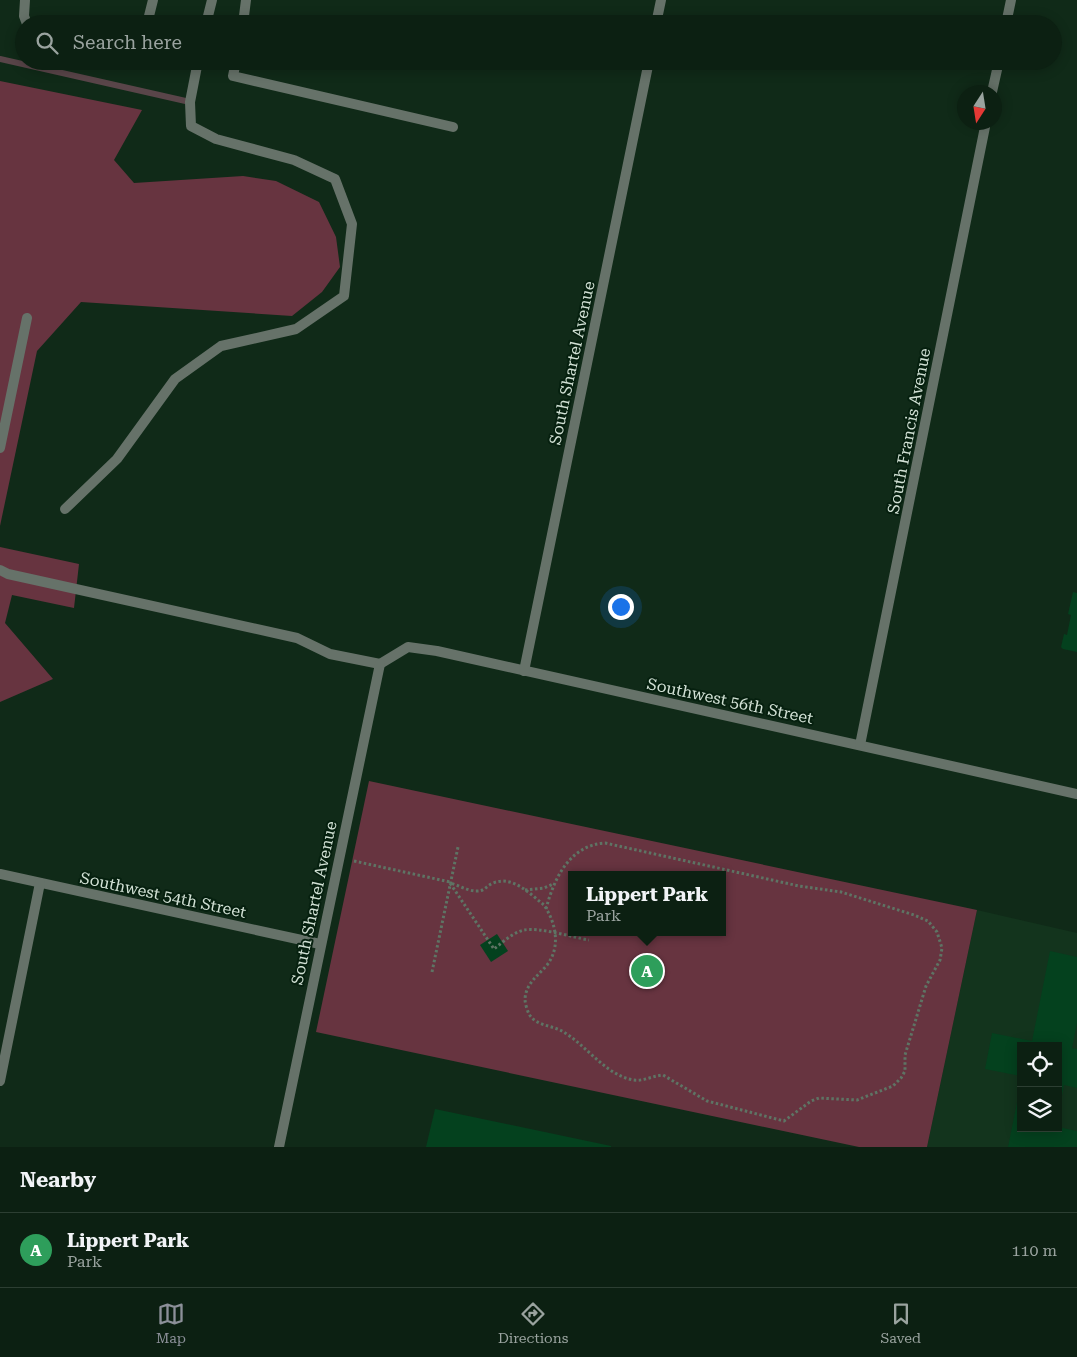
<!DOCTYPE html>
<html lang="en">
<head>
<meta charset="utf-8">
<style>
  :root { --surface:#0c2012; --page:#1a2d20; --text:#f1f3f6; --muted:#9aa39f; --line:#2c3e32; --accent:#8c9099 }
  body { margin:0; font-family:"Roboto Serif",serif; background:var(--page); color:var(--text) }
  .controls { position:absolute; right:15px; bottom:15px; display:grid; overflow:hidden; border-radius:0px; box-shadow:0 2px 12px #0003 }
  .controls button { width:45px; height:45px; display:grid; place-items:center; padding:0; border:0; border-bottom:1px solid var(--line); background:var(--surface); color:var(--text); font:25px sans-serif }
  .compass { position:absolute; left:957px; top:85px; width:45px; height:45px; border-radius:50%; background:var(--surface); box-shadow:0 2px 12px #0003; rotate:192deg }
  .you { position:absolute; left:620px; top:606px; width:18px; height:18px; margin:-12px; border:4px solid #fff; border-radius:50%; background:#1a73e8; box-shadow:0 0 0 8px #1a73e833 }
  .badge { display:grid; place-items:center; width:32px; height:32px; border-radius:50%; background:var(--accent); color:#fff; font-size:16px; font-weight:700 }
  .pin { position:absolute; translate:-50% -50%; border:2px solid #fff; box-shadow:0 1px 5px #0006 }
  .popup { position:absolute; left:568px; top:871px; width:158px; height:65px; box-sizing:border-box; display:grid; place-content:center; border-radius:0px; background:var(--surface); filter:drop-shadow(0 1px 4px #0005); font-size:16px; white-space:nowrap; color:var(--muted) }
  .popup b { font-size:19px; color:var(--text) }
  .popup::after { content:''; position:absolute; left:50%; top:100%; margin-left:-10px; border:10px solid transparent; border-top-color:var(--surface) }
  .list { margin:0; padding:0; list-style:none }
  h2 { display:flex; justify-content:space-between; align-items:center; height:65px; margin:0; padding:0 20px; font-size:21px }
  h2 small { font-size:16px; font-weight:400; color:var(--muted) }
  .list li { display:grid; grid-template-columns:32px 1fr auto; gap:15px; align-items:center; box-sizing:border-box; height:75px; padding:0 20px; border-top:1px solid var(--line) }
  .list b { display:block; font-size:19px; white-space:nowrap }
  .list p { margin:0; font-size:16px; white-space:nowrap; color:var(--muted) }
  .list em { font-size:16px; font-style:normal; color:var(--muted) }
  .icon { flex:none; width:28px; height:28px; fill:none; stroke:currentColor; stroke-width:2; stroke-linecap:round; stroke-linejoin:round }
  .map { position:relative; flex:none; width:1077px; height:1147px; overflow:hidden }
  .search { position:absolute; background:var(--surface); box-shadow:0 2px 12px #0003; left:15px; right:15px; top:15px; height:55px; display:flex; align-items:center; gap:12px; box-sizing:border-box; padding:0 18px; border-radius:28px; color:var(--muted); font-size:19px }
  .sheet { height:140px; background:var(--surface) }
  nav { display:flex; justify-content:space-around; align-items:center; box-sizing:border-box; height:70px; border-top:1px solid var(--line); background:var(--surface); font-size:14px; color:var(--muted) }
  nav a { display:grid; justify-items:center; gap:2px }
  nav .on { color:var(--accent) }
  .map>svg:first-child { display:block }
  .built { fill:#13341d; fill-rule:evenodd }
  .green { fill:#673440; fill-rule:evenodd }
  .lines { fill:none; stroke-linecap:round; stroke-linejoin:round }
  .stream { stroke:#594549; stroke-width:6 }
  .building { fill:#04411e }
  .path { stroke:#5e7464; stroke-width:3; stroke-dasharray:2.5 2.5; stroke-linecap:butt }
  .lane { stroke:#667269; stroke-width:10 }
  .street { stroke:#667269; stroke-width:10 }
  .labels { text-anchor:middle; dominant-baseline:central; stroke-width:4; stroke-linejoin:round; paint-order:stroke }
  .street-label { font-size:16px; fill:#d2e1d5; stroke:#06200f }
</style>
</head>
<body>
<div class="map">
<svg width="1077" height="1147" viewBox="0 0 1077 1147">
  <rect width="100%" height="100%" fill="#102a18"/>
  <path class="built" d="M977 910 1077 933V1147H927ZM1021 1046H1058V1128H1021Z"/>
  <g class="green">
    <polygon points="0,81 142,110 114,160 134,183 243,176 276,181 319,202 336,237 340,267 322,292 292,316 81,302 37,351 0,526"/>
    <polygon points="0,547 79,564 74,608 12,595 5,623 53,679 0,702"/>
    <path d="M369 781 977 910 927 1147H859L316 1032ZM572 875H722V932H572Z"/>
  </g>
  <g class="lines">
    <polyline class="stream" points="0,59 190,102"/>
  </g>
  <g class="building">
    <polygon points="1073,592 1077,593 1077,652 1063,649 1061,647 1064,634 1067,635 1071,615 1068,614"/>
    <polygon points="497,934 508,951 491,962 480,945"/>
    <polygon points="1050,951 1077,957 1077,1023 1072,1048 1077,1049 1077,1088 1064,1085 1059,1111 1058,1046 1021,1046 1021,1076 985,1069 992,1033 1032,1041"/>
    <polygon points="1020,1088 1021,1128 1058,1127 1077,1131 1077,1147 1008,1147"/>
    <polygon points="435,1109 611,1146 611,1147 426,1147"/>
  </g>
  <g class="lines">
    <g class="path">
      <polyline points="354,861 450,882"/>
      <polyline points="525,890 544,888 553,884"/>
      <path d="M546 909C554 878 570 845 605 843L799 886 841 892 914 915 928 921 937 932 942 948 940 960 926 986 905 1055V1071L901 1078 893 1086 857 1100 819 1098 811 1101 784 1121 707 1101 663 1075C651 1076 641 1083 629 1079 603 1072 585 1044 562 1031 551 1025 536 1026 529 1014 527 1010 525 1003 525 999 526 983 538 976 547 965 561 947 556 923 544 905 530 894 513 875 493 883 486 886 484 892 476 891 468 891 458 885 450 883L494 949C503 942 512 933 524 930 539 927 572 937 589 940"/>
      <polyline points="432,972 458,847"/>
    </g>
    <g class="lane">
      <polyline points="243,24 246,0"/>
      <polyline points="236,61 233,76 453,127"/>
    </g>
    <g class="street">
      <polyline points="25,0 24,16 27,24"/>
      <polyline points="147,24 153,0"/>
      <polyline points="206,24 212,0"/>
      <polyline points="656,24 661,0"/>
      <polyline points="1006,24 1011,0"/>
      <polyline points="992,92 999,61"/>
      <polyline points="0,448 27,318"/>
      <polyline points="65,509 117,459 175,379 221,346 296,329 344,296 352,224 335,179 294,160 216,139 191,126 190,102 198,61"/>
      <polyline points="0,570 8,574 297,638 330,654 380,664"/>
      <polyline points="380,664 408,647 437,651 1077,794"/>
      <polyline points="524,671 649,61"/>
      <polyline points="860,745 986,122"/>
      <polyline points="0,874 320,944"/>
      <polyline points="0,1081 40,883"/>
      <polyline points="279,1147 380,664"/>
    </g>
  </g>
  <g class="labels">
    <g class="street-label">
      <text transform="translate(572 363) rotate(-78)">South Shartel Avenue</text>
      <text transform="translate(909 431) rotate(-79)">South Francis Avenue</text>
      <text transform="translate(730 701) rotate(12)">Southwest 56th Street</text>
      <text transform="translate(163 895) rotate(12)">Southwest 54th Street</text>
      <text transform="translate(314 903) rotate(-78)">South Shartel Avenue</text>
    </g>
  </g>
</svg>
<div class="controls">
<button><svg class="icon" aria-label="locate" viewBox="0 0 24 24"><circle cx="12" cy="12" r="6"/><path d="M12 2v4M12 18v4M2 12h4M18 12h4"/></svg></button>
<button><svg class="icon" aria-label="layers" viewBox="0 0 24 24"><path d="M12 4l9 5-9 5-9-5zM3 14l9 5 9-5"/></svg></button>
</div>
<svg class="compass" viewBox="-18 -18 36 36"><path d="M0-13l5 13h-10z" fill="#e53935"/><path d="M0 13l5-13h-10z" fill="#9aa39f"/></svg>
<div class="you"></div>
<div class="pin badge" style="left:647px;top:971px;background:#2e9e5b">A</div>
<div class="popup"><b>Lippert Park</b>Park</div>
<div class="search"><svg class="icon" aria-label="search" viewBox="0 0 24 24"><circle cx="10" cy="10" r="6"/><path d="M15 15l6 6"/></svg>Search here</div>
</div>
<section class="sheet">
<h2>Nearby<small></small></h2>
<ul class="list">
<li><span class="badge" style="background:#2e9e5b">A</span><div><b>Lippert Park</b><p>Park</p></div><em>110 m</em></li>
</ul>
</section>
<nav>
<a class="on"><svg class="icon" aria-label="map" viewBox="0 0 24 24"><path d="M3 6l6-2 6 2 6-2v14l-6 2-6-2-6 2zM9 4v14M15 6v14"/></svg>Map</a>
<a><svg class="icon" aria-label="directions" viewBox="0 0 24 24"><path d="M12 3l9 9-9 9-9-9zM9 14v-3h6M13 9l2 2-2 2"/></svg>Directions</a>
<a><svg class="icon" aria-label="saved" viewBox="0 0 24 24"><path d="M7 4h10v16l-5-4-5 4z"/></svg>Saved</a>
</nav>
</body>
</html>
